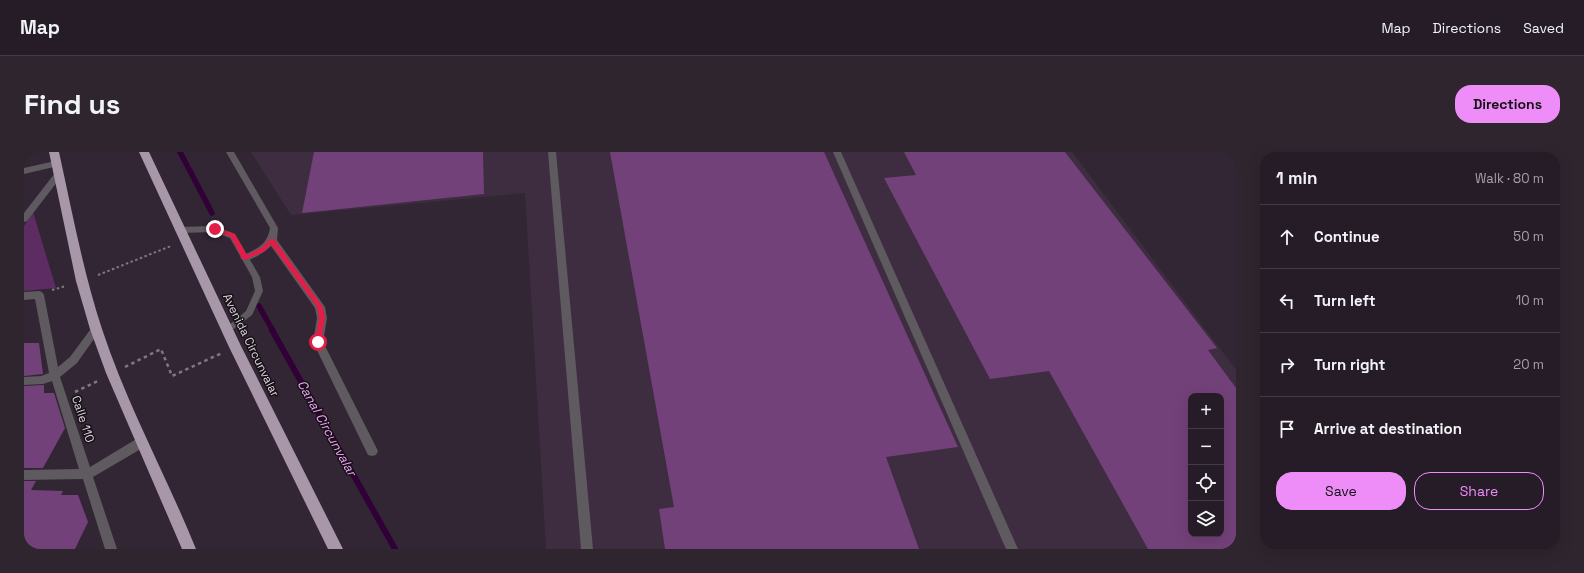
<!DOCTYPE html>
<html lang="en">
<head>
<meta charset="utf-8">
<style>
  :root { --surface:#261c27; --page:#2e252f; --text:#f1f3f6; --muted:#a4a1a7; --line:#423a44; --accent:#ee8cf8 }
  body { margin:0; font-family:"Space Grotesk",sans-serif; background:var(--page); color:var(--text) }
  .controls { position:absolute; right:12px; bottom:12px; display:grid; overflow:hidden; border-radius:8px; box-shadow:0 4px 16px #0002 }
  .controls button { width:36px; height:36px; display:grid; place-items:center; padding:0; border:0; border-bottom:1px solid var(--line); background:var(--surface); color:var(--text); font:20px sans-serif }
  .stop { position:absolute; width:12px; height:12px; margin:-9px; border:3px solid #e11d48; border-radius:50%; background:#fff }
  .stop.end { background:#e11d48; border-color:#fff; box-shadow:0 1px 4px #0008 }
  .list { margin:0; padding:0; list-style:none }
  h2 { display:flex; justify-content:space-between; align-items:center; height:52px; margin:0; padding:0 16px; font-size:17px }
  h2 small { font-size:13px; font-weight:400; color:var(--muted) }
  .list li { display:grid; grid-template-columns:26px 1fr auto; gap:12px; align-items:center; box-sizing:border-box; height:64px; padding:0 16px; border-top:1px solid var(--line) }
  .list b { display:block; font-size:15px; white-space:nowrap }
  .list em { font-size:13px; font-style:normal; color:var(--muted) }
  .actions { display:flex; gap:8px; padding:12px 16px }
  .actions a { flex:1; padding:9px 0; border:1px solid var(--accent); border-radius:16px; text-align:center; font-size:14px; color:var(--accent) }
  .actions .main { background:var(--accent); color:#111 }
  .icon { flex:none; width:22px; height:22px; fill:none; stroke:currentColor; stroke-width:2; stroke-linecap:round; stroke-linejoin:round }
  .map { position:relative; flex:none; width:1212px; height:397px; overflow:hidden; border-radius:16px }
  header { display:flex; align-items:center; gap:24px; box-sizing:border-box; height:56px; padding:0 20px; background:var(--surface); border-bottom:1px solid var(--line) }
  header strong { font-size:19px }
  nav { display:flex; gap:22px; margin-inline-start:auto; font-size:14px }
  .intro { display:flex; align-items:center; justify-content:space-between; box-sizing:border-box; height:96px; padding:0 24px }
  h1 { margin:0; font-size:28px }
  .button { padding:10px 18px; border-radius:16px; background:var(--accent); color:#111; font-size:14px; font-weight:700 }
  main { display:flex; gap:24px; padding:0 24px }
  aside { flex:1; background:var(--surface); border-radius:16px; box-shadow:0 4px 16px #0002 }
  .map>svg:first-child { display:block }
  .built { fill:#3e2d40; fill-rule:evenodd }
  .green { fill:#5c2c62 }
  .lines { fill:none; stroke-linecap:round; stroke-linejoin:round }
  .stream-far1 { stroke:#300036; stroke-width:5.5 }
  .stream { stroke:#300036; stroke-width:6 }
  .building { fill:#734179; fill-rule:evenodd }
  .path-far1 { stroke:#817783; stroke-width:2; stroke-dasharray:2.5 2.5; stroke-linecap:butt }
  .path { stroke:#817783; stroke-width:2.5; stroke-dasharray:3.5 3.5; stroke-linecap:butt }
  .lane { fill:#5f5960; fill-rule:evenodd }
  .street { fill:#5f5960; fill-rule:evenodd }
  .highway { fill:#a797a8; fill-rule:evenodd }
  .route { fill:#e11d48 }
  .labels { text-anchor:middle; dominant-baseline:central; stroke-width:3; stroke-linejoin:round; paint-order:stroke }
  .street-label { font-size:12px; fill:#ded6df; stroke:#171117 }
  .water-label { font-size:13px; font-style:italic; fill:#f0a6f7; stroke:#171117 }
</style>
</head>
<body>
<header>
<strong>Map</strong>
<nav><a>Map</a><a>Directions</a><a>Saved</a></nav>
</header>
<div class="intro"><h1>Find us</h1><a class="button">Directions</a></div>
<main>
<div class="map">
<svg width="1212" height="397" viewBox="0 0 1212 397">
  <rect width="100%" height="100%" fill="#322634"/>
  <path class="built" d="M227 0H1048L1212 218V397H522L501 41 267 63ZM1167 244H1197V382H1167Z"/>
  <polygon class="green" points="9,60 32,136 0,139 0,74"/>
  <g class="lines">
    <g class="stream-far1">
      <polyline points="156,0 188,61"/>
      <polyline points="235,154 249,179"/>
    </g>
    <polyline class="stream" points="248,178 371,397"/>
  </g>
  <g class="building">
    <polygon points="290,0 459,0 460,42 278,61"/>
    <polygon points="586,0 800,0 934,295 862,305 895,397 641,397 635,357 650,355"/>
    <path d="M880 0H1041L1193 196 1184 198 1212 236V397H1124L1025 219 966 227 860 26 892 23ZM1167 244H1197V382H1167Z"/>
    <polygon points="0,191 15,191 19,222 0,224"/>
    <polygon points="20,233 20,241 30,241 41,276 19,316 0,316 0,234"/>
    <polygon points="0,329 12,329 7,338 39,339 37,343 54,343 64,370 51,397 0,397"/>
  </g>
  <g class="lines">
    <g class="path-far1">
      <polyline points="74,123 147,94"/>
      <polyline points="28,138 42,134"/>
    </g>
    <g class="path">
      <polyline points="101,215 137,197 148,224 198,201"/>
      <polyline points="51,240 74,229"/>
    </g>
    <polygon class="lane" points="191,74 211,82 236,125 239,139 228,163 203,182 200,181 199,179 200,177 222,159 231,139 228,125 206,86 190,80 155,81 151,78 155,75"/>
    <g class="street">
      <path d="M202 0H210L254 76 253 88 301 155 303 166 299 190 352 295 354 299 352 303 348 304 344 303 289 190 293 166 291 156 247 94C240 101 231 106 221 109L216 106 218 104C233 96 243 94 246 76Z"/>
      <polygon points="524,0 532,0 569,397 557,397"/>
      <polygon points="809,0 817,0 994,397 982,397"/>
      <polygon points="31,9 34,10 34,14 0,22 0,16"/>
      <polygon points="34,20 38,23 37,25 3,69 0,70 0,61 31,21"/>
      <polygon points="15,139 18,140 20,143 34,215 46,205 69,174 75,174 77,177 53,211 36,225 66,315 114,286 118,285 122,286 123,290 122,294 69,325 93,397 81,397 59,327 0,328 0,318 55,317 28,229 19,232 0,233 0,225 17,224 25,221 11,147 0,148 0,140"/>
    </g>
    <g class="highway">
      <path d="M25 0H35C48 59 59 119 78 177 103 253 142 323 172 397H158L82 221 66 177 52 129Z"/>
      <polygon points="115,0 125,0 217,194 319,397 304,397 205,195"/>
    </g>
  </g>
  <polygon class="route" points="189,75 211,82 223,103 237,96 246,87 250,87 299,155 301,166 296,192 294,193 291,190 295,166 293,155 247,92 241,99 221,108 219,108 207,85 189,78"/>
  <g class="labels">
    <g class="street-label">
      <text transform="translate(227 193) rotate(64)">Avenida Circunvalar</text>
      <text transform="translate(59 267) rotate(72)">Calle 110</text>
    </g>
    <g class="water-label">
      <text transform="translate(303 276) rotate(61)">Canal Circunvalar</text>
    </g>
  </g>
</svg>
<div class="controls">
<button>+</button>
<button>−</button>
<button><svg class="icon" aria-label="locate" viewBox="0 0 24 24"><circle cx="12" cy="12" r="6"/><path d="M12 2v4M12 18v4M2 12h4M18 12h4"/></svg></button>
<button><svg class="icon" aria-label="layers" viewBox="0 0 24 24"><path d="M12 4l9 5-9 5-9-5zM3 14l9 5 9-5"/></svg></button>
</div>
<div class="stop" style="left:294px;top:190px"></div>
<div class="stop end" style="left:191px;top:77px"></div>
</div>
<aside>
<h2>1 min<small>Walk · 80 m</small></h2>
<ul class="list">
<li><svg class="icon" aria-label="ahead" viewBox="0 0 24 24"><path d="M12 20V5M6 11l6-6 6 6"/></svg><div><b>Continue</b></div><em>50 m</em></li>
<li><svg class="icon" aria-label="left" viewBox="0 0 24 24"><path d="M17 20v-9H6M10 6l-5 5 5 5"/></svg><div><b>Turn left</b></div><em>10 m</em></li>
<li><svg class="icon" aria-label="right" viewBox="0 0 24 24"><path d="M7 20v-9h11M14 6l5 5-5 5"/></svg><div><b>Turn right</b></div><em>20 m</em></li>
<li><svg class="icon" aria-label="arrive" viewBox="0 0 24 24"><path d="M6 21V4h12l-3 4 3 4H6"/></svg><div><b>Arrive at destination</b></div></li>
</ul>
<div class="actions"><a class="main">Save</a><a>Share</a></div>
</aside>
</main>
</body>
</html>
